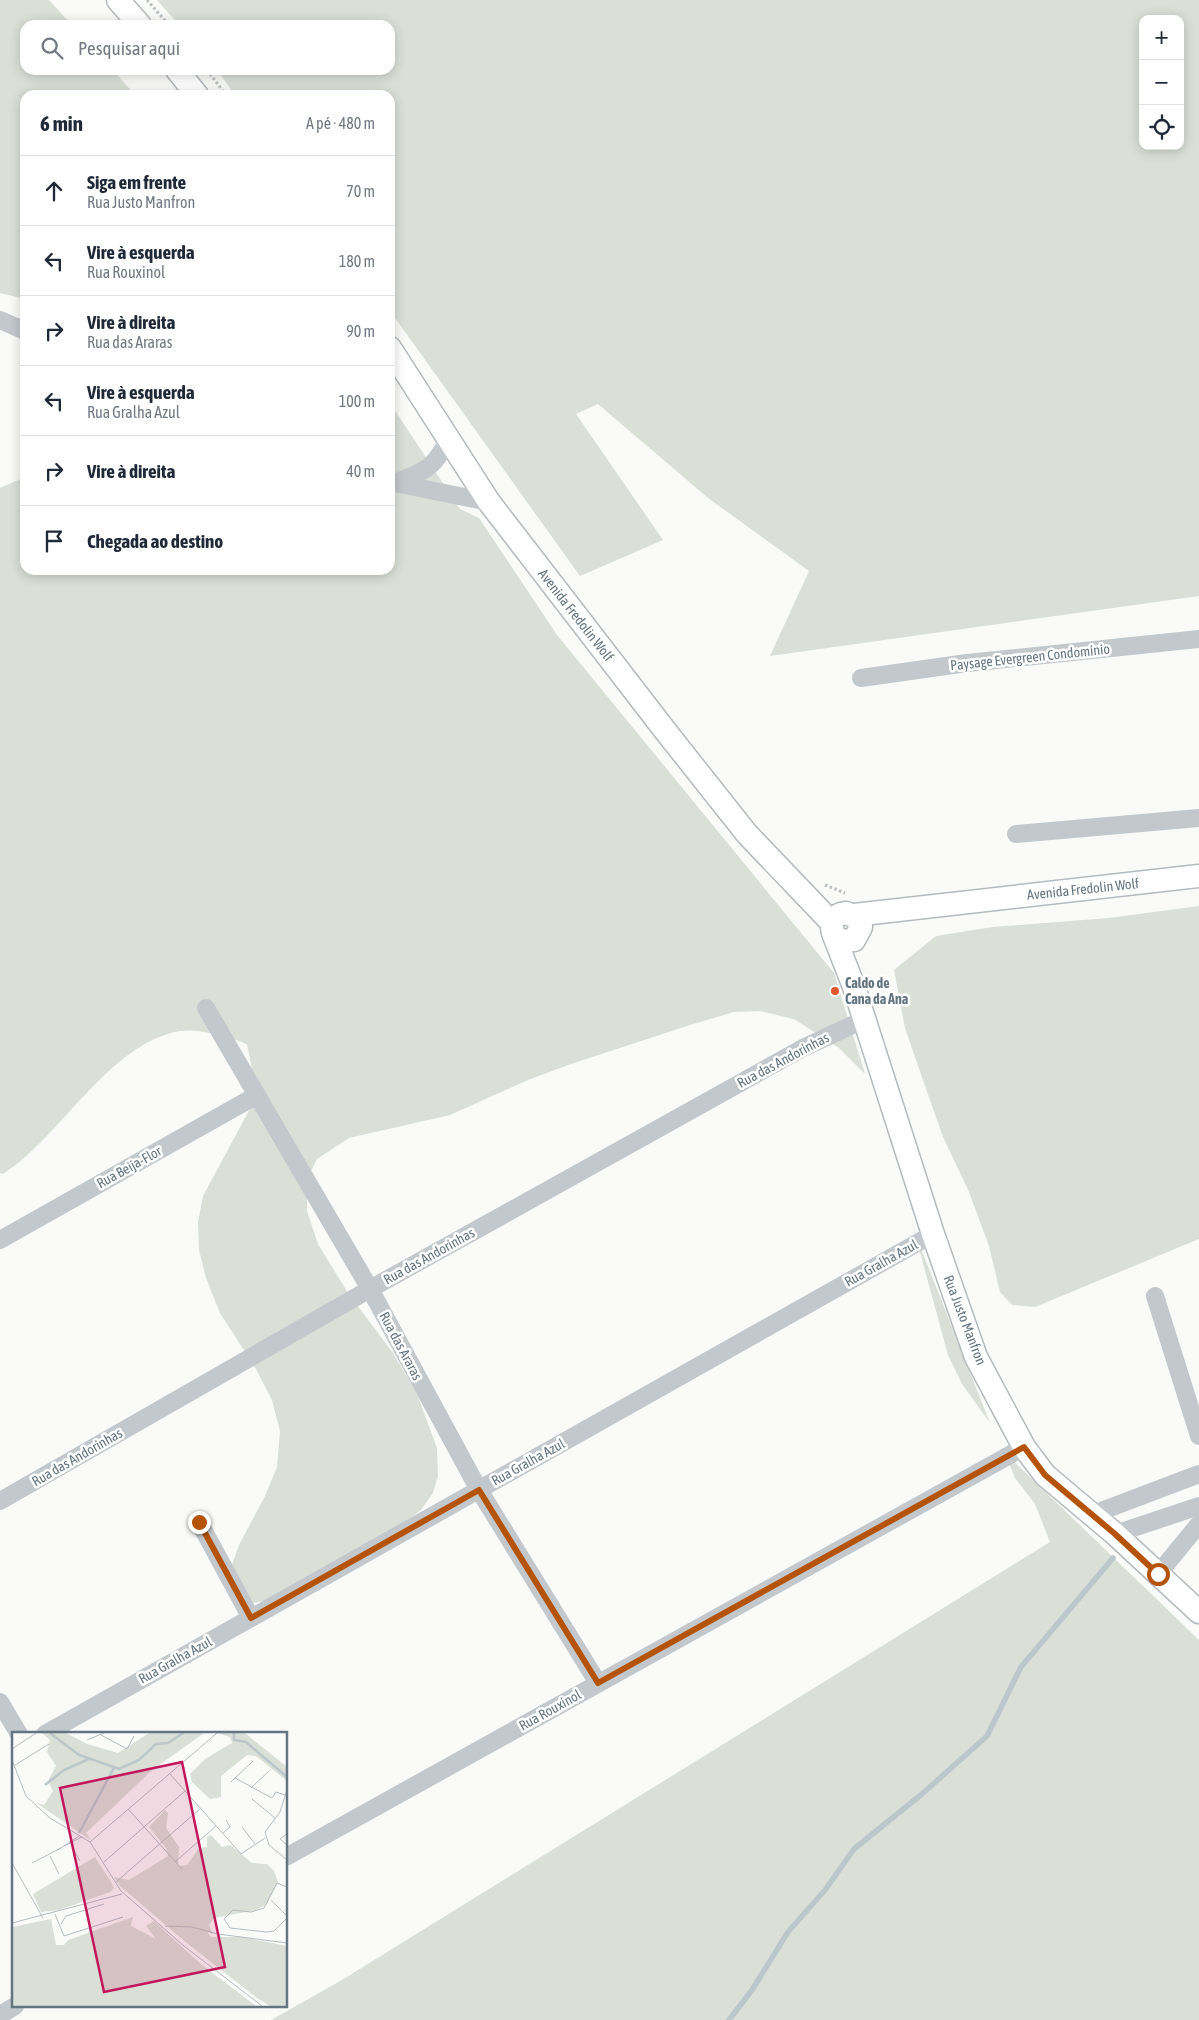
<!DOCTYPE html>
<html lang="pt">
<head>
<meta charset="utf-8">
<style>
  :root { --surface:#fff; --page:#f6f6f7; --text:#1f2937; --muted:#747a83; --line:#e0e1e3 }
  body { margin:0; font-family:"Asap Condensed",sans-serif; background:var(--page); color:var(--text) }
  .controls { position:absolute; right:15px; top:15px; display:grid; overflow:hidden; border-radius:10px; box-shadow:0 2px 12px #0003 }
  .controls button { width:45px; height:45px; display:grid; place-items:center; padding:0; border:0; border-bottom:1px solid var(--line); background:var(--surface); color:var(--text); font:25px sans-serif }
  .stop { position:absolute; width:15px; height:15px; margin:-11px; border:4px solid #b45309; border-radius:50%; background:#fff }
  .stop.end { background:#b45309; border-color:#fff; box-shadow:0 1px 5px #0008 }
  .list { margin:0; padding:0; list-style:none }
  h2 { display:flex; justify-content:space-between; align-items:center; height:65px; margin:0; padding:0 20px; font-size:21px }
  h2 small { font-size:16px; font-weight:400; color:var(--muted) }
  .list li { display:grid; grid-template-columns:32px 1fr auto; gap:15px; align-items:center; box-sizing:border-box; height:70px; padding:0 20px; border-top:1px solid var(--line) }
  .list b { display:block; font-size:19px; white-space:nowrap }
  .list p { margin:0; font-size:16px; white-space:nowrap; color:var(--muted) }
  .list em { font-size:16px; font-style:normal; color:var(--muted) }
  .icon { flex:none; width:28px; height:28px; fill:none; stroke:currentColor; stroke-width:2; stroke-linecap:round; stroke-linejoin:round }
  .map { position:relative; flex:none; width:1199px; height:2020px; overflow:hidden }
  .search { position:absolute; background:var(--surface); box-shadow:0 2px 12px #0003; left:20px; top:20px; width:375px; height:55px; display:flex; align-items:center; gap:12px; box-sizing:border-box; padding:0 18px; border-radius:15px; color:var(--muted); font-size:19px }
  .panel { position:absolute; background:var(--surface); box-shadow:0 2px 12px #0003; left:20px; top:90px; width:375px; height:485px; border-radius:15px }
  .map>svg:first-child { display:block }
  .green { fill:#dadfd7; fill-rule:evenodd }
  .lines { fill:none; stroke-linecap:round; stroke-linejoin:round }
  .stream { stroke:#bbc7cb; stroke-width:5.5 }
  .major-casing { stroke:#b5babe; stroke-width:25 }
  .path { stroke:#bbbfc2; stroke-width:3; stroke-dasharray:2.5 2.5; stroke-linecap:butt }
  .minor { stroke:#c3c8cc; stroke-width:18 }
  .major { stroke:#fff; stroke-width:22 }
  .route { stroke:#b45309; stroke-width:6 }
  .poi-dot { fill:#e4572e; stroke:#fff; stroke-width:2 }
  .labels { text-anchor:middle; dominant-baseline:central; stroke-width:5; stroke-linejoin:round; paint-order:stroke }
  .street-label { font-size:14px; fill:#657683; stroke:#fff }
  .poi-label { font-size:14px; font-weight:bold; fill:#657683; stroke:#fff; text-anchor:start }
  .inset-river { fill:none; stroke:#bbc7cb; stroke-width:2.5 }
  .inset-road { fill:none; stroke:#b5bdc2; stroke-width:1 }
  .view { fill:#c2185b; fill-opacity:0.15; stroke:#c2185b; stroke-width:2.5 }
  .inset-edge { fill:none; stroke:#657683; stroke-width:2.5 }
</style>
</head>
<body>
<div class="map">
<svg width="1199" height="2020" viewBox="0 0 1199 2020">
  <rect width="100%" height="100%" fill="#fafaf8"/>
  <g class="green">
    <polygon points="0,0 49,0 72,25 25,25 25,70 113,70 135,95 25,95 25,299 0,293"/>
    <path d="M157 0H1199V596L770 656 809 571 708 498 598 404 576 414 663 540 580 576 390 311V95H235L217 70H390V25H179ZM1143 19H1180V146H1143Z"/>
    <path d="M390 403 460 509 479 518 557 635 834 973 865 1074 839 1048 794 1019 760 1011 734 1012 690 1025 571 1064 528 1080 450 1115 349 1138 317 1159 307 1179V1211L318 1244 348 1293 393 1353 417 1394 437 1448 438 1476 433 1493 421 1510 397 1528 278 1599 253 1603 233 1593 229 1573 239 1545 265 1496 277 1467 280 1431 272 1400 256 1369 220 1313 206 1278 199 1250 198 1222 203 1196 252 1105 254 1079 247 1044C230 1037 198 1028 180 1031 109 1043 61 1137 3 1174L0 1173V488L25 477V570H390Z"/>
    <polygon points="1199,906 1199,1239 1035,1307 1012,1305 1000,1292 989,1246 969,1192 943,1137 924,1083 905,1028 894,970 936,936 993,927 1109,918"/>
    <polygon points="911,1219 918,1241 990,1423 962,1384 948,1355"/>
    <polygon points="1005,1453 1199,1640 1199,2020 271,2020 342,1980 1050,1542 1035,1504 1015,1478"/>
  </g>
  <g class="lines">
    <polyline class="stream" points="729,2020 752,1990 788,1932 825,1890 854,1849 922,1794 987,1736 1021,1667 1113,1558"/>
    <defs>
      <g id="major">
        <polyline points="118,0 140,25"/>
        <polyline points="177,70 197,95"/>
        <polyline points="390,348 489,502 667,733 747,834 832,923"/>
        <polyline points="854,915 1199,876"/>
        <path d="M835 937 844 941 854 940 861 927 858 918 846 913C834 914 830 922 833 933L854 987 933 1234 976 1357 1024 1447 1045 1475 1115 1534 1199 1612"/>
      </g>
    </defs>
    <use href="#major" class="major-casing"/>
    <g class="path">
      <polyline points="147,0 169,25"/>
      <polyline points="207,70 226,95"/>
      <polyline points="390,321 395,329"/>
      <polyline points="825,885 845,893"/>
    </g>
    <g class="minor">
      <polyline points="0,320 25,331"/>
      <polyline points="390,482 489,502"/>
      <path d="M395 483C424 471 433 470 448 440"/>
      <polyline points="861,678 967,663 1199,639"/>
      <polyline points="1016,834 1199,818"/>
      <polyline points="206,1008 370,1289 479,1490 598,1683"/>
      <polyline points="0,1240 257,1095"/>
      <polyline points="1155,1296 1199,1436"/>
      <polyline points="0,1501 370,1289 803,1048 863,1020"/>
      <polyline points="1091,1515 1199,1474"/>
      <polyline points="199,1522 251,1618"/>
      <polyline points="1115,1534 1199,1506"/>
      <polyline points="1158,1574 1199,1524"/>
      <polyline points="0,1702 19,1734"/>
      <polyline points="45,1734 933,1234"/>
      <polyline points="286,1857 1024,1447"/>
      <polyline points="0,2015 15,2006"/>
    </g>
    <use href="#major" class="major"/>
  </g>
  <g class="lines">
    <polyline class="route" points="199,1522 251,1618 479,1490 598,1683 1024,1447 1045,1475 1115,1534 1158,1574"/>
  </g>
  <circle class="poi-dot" cx="835" cy="991" r="5"/>
  <g class="labels">
    <g class="street-label">
      <text transform="translate(576 615) rotate(52)">Avenida Fredolin Wolf</text>
      <text transform="translate(1030 657) rotate(-6)">Paysage Evergreen Condomínio</text>
      <text transform="translate(1083 889) rotate(-6)">Avenida Fredolin Wolf</text>
      <text transform="translate(783 1060) rotate(-28)">Rua das Andorinhas</text>
      <text transform="translate(129 1167) rotate(-29)">Rua Beija-Flor</text>
      <text transform="translate(429 1256) rotate(-29)">Rua das Andorinhas</text>
      <text transform="translate(881 1263) rotate(-29)">Rua Gralha Azul</text>
      <text transform="translate(965 1320) rotate(69)">Rua Justo Manfron</text>
      <text transform="translate(401 1346) rotate(62)">Rua das Araras</text>
      <text transform="translate(77 1457) rotate(-30)">Rua das Andorinhas</text>
      <text transform="translate(528 1462) rotate(-29)">Rua Gralha Azul</text>
      <text transform="translate(175 1660) rotate(-29)">Rua Gralha Azul</text>
      <text transform="translate(550 1710) rotate(-29)">Rua Rouxinol</text>
    </g>
    <g class="poi-label">
      <text x="845" y="983">Caldo de<tspan x="845" dy="16">Cana da Ana</tspan></text>
    </g>
  </g>
  <g transform="translate(12 1732)">
    <rect width="275" height="275" fill="#fafaf8"/>
    <path d="M30 1H54L75 12 106 21 137 1H192L139 39 74 101 80 109 23 70 32 73 41 59 36 49 44 34 35 20 38 8ZM205 1H233L275 35V49L244 24 235 23 209 44V65L198 67 180 50 178 42 193 27 220 11 218 5ZM153 78 156 81 154 96 167 115 166 134 175 133 187 116 195 115V105L199 103 210 115 218 113 240 131 255 132 262 139 266 150 255 172 244 178 202 186 197 193 201 202 195 200 199 205H230L275 214V274H258L245 266 176 212 108 154 102 145 117 148 156 124 154 116 137 95ZM83 125 99 150 102 156 98 160 47 178 29 180 21 162ZM121 185 119 194 144 207 134 194 142 189 190 233 244 274H0V195L39 187 44 213H52L56 208Z" fill="#dadfd7"/>
    <path class="inset-river" d="M38 1 67 23 107 37 127 28 144 12 156 11 171 1M222 1V8L234 10 275 45M33 53 52 38 79 26M67 101 103 34"/>
    <path class="inset-road" d="M89 3 115 17 122 4M75 8 92 1M0 17 24 1M0 28 14 64 38 86 78 110 109 159 172 214 250 274M3 33 37 12M158 42 229 122 253 106M223 46 260 66 264 60 273 63M219 50 241 29M239 56 257 39M275 58 268 80 253 100 257 113 275 128M240 67 263 86M116 77 170 137M230 95 243 112M211 101 218 95 214 88M275 102 268 107 275 113M57 109 68 129M78 110 205 1M52 114 70 105M49 116 67 104M38 124 47 142M92 130 173 59M163 130 204 94M0 131 31 186M20 131 49 116 45 118M104 150 189 76M275 155 265 151 252 176 239 180 221 178 212 187 218 196 254 200 262 199 275 186M259 168 275 184M43 182 52 204 111 185M0 191 110 162M49 192 54 184 92 172M153 194 180 195 206 202 275 211"/>
    <path class="view" d="M170 30 213 235 92 260 48 56Z"/>
    <rect width="275" height="275" class="inset-edge"/>
  </g>
</svg>
<div class="controls">
<button>+</button>
<button>−</button>
<button><svg class="icon" aria-label="locate" viewBox="0 0 24 24"><circle cx="12" cy="12" r="6"/><path d="M12 2v4M12 18v4M2 12h4M18 12h4"/></svg></button>
</div>
<div class="stop" style="left:1158px;top:1574px"></div>
<div class="stop end" style="left:199px;top:1522px"></div>
<div class="search"><svg class="icon" aria-label="search" viewBox="0 0 24 24"><circle cx="10" cy="10" r="6"/><path d="M15 15l6 6"/></svg>Pesquisar aqui</div>
<section class="panel">
<h2>6 min<small>A pé · 480 m</small></h2>
<ul class="list">
<li><svg class="icon" aria-label="ahead" viewBox="0 0 24 24"><path d="M12 20V5M6 11l6-6 6 6"/></svg><div><b>Siga em frente</b><p>Rua Justo Manfron</p></div><em>70 m</em></li>
<li><svg class="icon" aria-label="left" viewBox="0 0 24 24"><path d="M17 20v-9H6M10 6l-5 5 5 5"/></svg><div><b>Vire à esquerda</b><p>Rua Rouxinol</p></div><em>180 m</em></li>
<li><svg class="icon" aria-label="right" viewBox="0 0 24 24"><path d="M7 20v-9h11M14 6l5 5-5 5"/></svg><div><b>Vire à direita</b><p>Rua das Araras</p></div><em>90 m</em></li>
<li><svg class="icon" aria-label="left" viewBox="0 0 24 24"><path d="M17 20v-9H6M10 6l-5 5 5 5"/></svg><div><b>Vire à esquerda</b><p>Rua Gralha Azul</p></div><em>100 m</em></li>
<li><svg class="icon" aria-label="right" viewBox="0 0 24 24"><path d="M7 20v-9h11M14 6l5 5-5 5"/></svg><div><b>Vire à direita</b></div><em>40 m</em></li>
<li><svg class="icon" aria-label="arrive" viewBox="0 0 24 24"><path d="M6 21V4h12l-3 4 3 4H6"/></svg><div><b>Chegada ao destino</b></div></li>
</ul>
</section>
</div>
</body>
</html>
